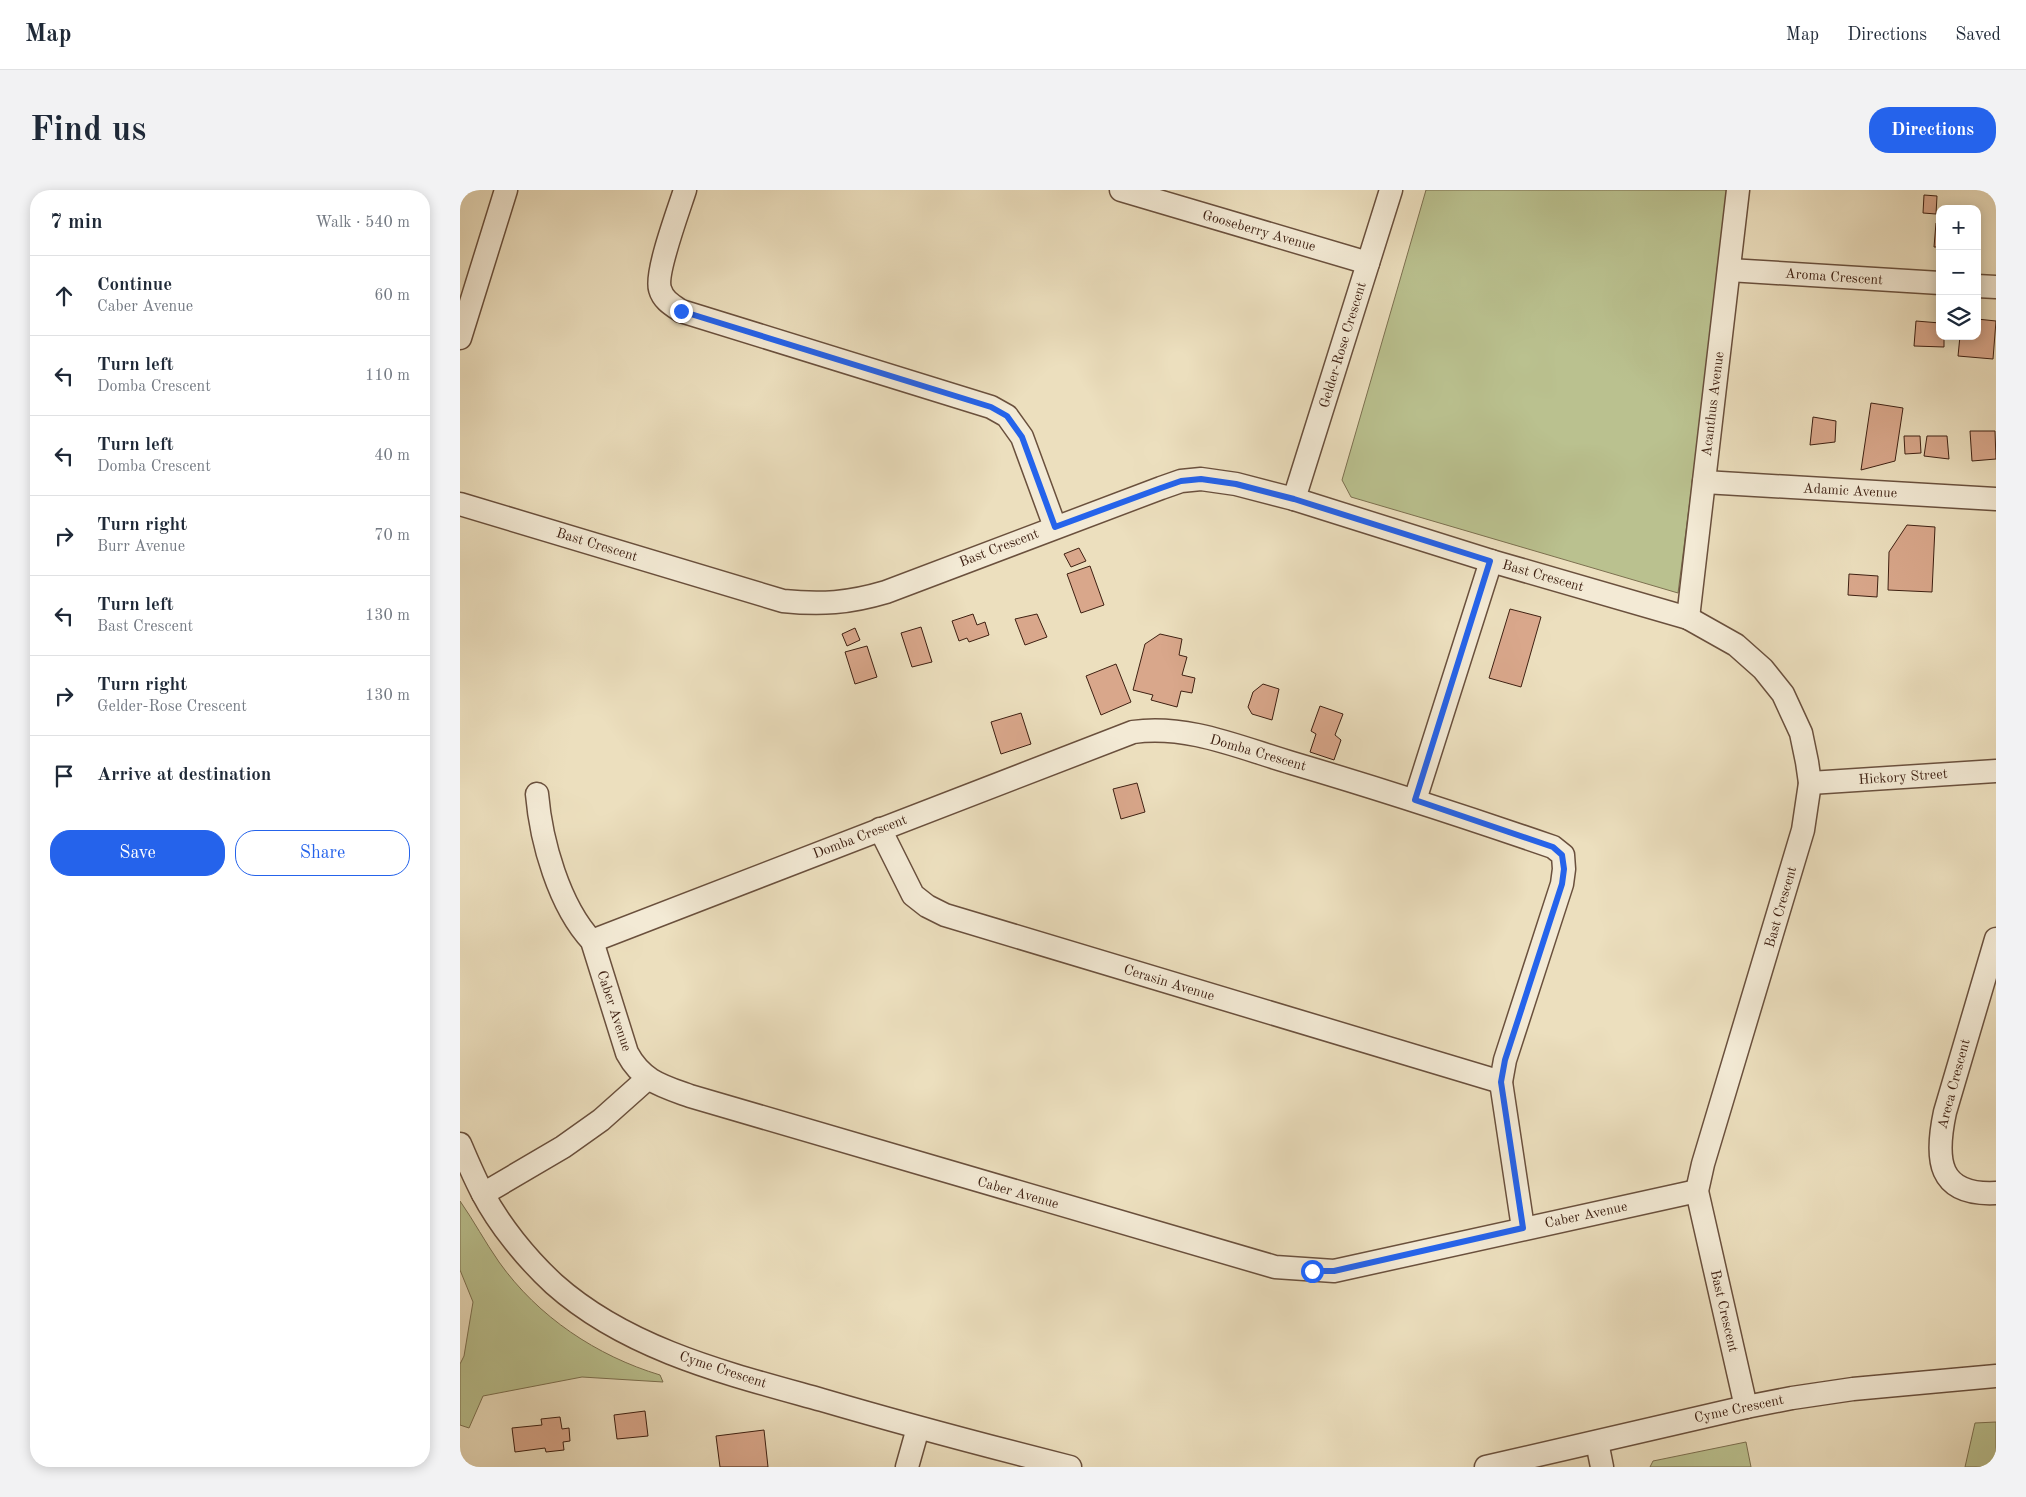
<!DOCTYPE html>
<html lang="en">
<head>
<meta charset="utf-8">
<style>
  :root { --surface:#fff; --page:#f2f2f3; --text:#1f2937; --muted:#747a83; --line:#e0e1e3; --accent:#2563eb }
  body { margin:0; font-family:"Old Standard TT",serif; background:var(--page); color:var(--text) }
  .controls { position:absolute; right:15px; top:15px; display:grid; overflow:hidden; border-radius:10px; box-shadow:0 2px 12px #0003 }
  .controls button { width:45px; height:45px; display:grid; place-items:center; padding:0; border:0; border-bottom:1px solid var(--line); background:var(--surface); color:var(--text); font:25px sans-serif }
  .stop { position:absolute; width:15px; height:15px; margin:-11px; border:4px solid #2563eb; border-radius:50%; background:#fff }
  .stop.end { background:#2563eb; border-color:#fff; box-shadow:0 1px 5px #0008 }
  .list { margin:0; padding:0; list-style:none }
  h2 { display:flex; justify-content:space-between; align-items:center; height:65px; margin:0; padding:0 20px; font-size:21px }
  h2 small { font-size:16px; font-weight:400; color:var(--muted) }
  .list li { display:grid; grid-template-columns:32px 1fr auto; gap:15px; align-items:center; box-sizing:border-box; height:80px; padding:0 20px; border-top:1px solid var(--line) }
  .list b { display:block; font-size:19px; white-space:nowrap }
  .list p { margin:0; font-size:16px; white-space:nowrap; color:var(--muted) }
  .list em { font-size:16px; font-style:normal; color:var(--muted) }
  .actions { display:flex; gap:10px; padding:15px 20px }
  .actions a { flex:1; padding:11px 0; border:1px solid var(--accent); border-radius:20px; text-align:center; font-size:18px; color:var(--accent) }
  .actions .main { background:var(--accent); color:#fff }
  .icon { flex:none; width:28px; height:28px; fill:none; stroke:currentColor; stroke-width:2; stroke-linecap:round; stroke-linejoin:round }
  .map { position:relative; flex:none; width:1536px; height:1277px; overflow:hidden; border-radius:20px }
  header { display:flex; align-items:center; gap:30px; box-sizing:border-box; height:70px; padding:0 25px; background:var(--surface); border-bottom:1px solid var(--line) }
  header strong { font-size:24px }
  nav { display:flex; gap:28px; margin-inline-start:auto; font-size:18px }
  .intro { display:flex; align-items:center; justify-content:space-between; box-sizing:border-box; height:120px; padding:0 30px }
  h1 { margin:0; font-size:35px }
  .button { padding:12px 22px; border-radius:20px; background:var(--accent); color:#fff; font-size:18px; font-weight:700 }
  main { display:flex; gap:30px; padding:0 30px }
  aside { flex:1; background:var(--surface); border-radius:20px; box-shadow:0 2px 12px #0003 }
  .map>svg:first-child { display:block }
  .green { fill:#bac18f; stroke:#7c7050 }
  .building { fill:#d9a78b; stroke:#3e2012 }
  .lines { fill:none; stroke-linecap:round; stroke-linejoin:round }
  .minor-casing { stroke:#6a503d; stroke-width:25 }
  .minor { stroke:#f3ead5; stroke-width:22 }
  .route { stroke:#2563eb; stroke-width:6 }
  .labels { text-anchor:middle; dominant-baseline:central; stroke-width:5; stroke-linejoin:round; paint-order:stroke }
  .street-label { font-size:14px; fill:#3e2012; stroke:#f3ead5 }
</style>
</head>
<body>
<header>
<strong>Map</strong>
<nav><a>Map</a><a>Directions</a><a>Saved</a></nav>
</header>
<div class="intro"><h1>Find us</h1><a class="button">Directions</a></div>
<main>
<aside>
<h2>7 min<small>Walk · 540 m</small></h2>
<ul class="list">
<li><svg class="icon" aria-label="ahead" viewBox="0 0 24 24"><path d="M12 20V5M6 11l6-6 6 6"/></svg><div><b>Continue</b><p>Caber Avenue</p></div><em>60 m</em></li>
<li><svg class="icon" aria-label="left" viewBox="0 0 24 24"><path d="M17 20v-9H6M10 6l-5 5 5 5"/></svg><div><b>Turn left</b><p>Domba Crescent</p></div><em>110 m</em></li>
<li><svg class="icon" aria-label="left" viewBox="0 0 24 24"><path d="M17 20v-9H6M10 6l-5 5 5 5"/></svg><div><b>Turn left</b><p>Domba Crescent</p></div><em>40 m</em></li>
<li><svg class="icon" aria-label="right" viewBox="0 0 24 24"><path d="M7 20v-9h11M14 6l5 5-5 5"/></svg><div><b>Turn right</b><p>Burr Avenue</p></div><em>70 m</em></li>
<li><svg class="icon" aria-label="left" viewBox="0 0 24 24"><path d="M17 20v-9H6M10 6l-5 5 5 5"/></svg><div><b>Turn left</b><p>Bast Crescent</p></div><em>130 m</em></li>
<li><svg class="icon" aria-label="right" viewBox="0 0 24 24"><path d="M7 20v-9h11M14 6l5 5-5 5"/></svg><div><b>Turn right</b><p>Gelder-Rose Crescent</p></div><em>130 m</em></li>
<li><svg class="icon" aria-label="arrive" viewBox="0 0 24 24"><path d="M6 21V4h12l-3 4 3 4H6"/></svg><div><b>Arrive at destination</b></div></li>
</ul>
<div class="actions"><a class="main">Save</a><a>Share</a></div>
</aside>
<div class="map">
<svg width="1536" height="1277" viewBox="0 0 1536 1277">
  <rect width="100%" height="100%" fill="#ecdfbe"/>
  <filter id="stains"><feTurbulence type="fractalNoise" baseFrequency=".004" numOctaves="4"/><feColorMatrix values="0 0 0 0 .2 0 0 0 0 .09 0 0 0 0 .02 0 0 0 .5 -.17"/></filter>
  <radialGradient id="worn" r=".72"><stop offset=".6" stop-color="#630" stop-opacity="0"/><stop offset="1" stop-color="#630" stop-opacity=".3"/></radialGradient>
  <g class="green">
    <polygon points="966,0 1270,0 1218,403 891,307 882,290"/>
    <path d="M0 1011C14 1031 25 1052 39 1072 78 1127 137 1166 200 1185L203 1192 122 1187 23 1206 9 1238 0 1235V1174L4 1166 13 1112 0 1080Z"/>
    <polygon points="1536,1232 1536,1277 1505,1277 1515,1233"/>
    <polygon points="1286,1252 1291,1277 1190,1277 1193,1271"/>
  </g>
  <g class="building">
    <polygon points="1464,5 1477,6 1476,24 1463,23"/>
    <polygon points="1476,33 1480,34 1480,57 1474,57"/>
    <polygon points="1517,129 1536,131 1533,169 1498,166 1500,146 1517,146"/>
    <polygon points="1456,131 1480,133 1480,146 1484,146 1484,157 1454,156"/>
    <polygon points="1411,213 1443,218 1435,271 1401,280"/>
    <polygon points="1353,227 1376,231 1375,252 1350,255"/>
    <polygon points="1510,241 1535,241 1536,269 1512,271"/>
    <polygon points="1444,246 1460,246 1461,263 1445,264"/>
    <polygon points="1467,246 1487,246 1489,269 1464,266"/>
    <polygon points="1447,335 1475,337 1472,402 1428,400 1429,362"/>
    <polygon points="619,358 626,371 611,377 604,364"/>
    <polygon points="630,376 644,415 621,423 607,384"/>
    <polygon points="1389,384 1418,386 1417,407 1388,405"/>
    <polygon points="1050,419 1081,427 1061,497 1029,488"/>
    <polygon points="513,424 517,435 525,432 529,445 509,452 507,448 499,451 492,431"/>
    <polygon points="577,424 587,447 565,455 555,429"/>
    <polygon points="461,437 472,472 452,477 441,443"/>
    <polygon points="395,438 400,450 387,456 382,444"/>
    <polygon points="700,444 722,449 719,465 727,467 722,485 735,488 732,503 721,501 717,517 691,510 693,505 673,500 685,454"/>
    <polygon points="407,456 417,487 395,494 385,462"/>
    <polygon points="656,474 671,512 641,525 626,486"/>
    <polygon points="803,494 819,499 812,530 792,524 788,517 793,502"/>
    <polygon points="860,516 883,524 875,545 881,550 874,570 850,562 856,544 851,541"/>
    <polygon points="561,523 571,554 541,564 531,532"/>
    <polygon points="677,593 685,622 661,629 653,599"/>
    <polygon points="185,1221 188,1246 157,1249 154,1225"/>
    <polygon points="100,1227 102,1239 109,1238 110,1251 103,1252 104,1260 86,1262 85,1258 55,1262 52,1238 82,1235 81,1229"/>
    <polygon points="304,1240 308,1277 260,1277 256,1246"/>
  </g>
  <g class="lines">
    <defs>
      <g id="minor">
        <path d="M225 0C219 19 195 83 200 99 203 110 212 115 221 121L531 217 547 226 562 247 595 337"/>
        <polyline points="661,0 908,73"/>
        <polyline points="1269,80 1480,93"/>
        <polyline points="1517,96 1536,97"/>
        <polyline points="0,148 46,0"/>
        <polyline points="1244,292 1536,309"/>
        <polyline points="834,309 931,0"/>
        <path d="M0 314 323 411C361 415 389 413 426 402L701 298 721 291 741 289 776 294 834 309 1031 371 1228 428 1276 455 1303 479 1323 504 1341 543 1347 572 1350 593 1343 640 1243 974 1237 1001 1286 1217"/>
        <polyline points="1228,428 1278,0"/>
        <polyline points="1350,593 1536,581"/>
        <path d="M77 604C81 651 99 716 132 751L167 863C182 891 202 896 230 906L815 1077 874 1081 1237 1001"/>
        <polyline points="955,610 1031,371"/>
        <polyline points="420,639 453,705 467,716 485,725 1041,892"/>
        <path d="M1536 749 1485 922C1475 969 1477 1006 1536 1003"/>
        <path d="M132 751 673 542C727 534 781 558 832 573 920 599 1006 627 1093 657L1103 665 1104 679 1102 694 1045 870 1041 892 1063 1038"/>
        <path d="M0 954C7 970 14 987 22 1002 39 1035 67 1069 94 1094 168 1160 269 1184 362 1210 444 1234 527 1256 610 1277"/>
        <polyline points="23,1004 103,957 141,930 187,889"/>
        <polyline points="1137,1252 1142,1277"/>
        <polyline points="447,1277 458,1238"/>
        <polyline points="1026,1277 1286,1217 1332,1208 1393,1199 1536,1186"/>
      </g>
    </defs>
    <use href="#minor" class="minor-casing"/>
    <use href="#minor" class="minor"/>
  </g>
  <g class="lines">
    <polyline class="route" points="221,121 531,217 547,226 562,247 595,337 701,298 721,291 741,289 776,294 834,309 1030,371 955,610 1093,657 1102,665 1104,679 1102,694 1045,870 1041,892 1063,1038 874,1081 852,1081"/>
  </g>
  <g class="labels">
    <g class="street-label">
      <text transform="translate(799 41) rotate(16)">Gooseberry Avenue</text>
      <text transform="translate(1374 87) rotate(4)">Aroma Crescent</text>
      <text transform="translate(883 155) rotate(-73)">Gelder-Rose Crescent</text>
      <text transform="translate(1253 214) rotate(-83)">Acanthus Avenue</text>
      <text transform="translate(1390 301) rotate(3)">Adamic Avenue</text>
      <text transform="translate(137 355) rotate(17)">Bast Crescent</text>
      <text transform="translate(539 358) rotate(-21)">Bast Crescent</text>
      <text transform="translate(1083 386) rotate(16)">Bast Crescent</text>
      <text transform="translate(798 563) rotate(16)">Domba Crescent</text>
      <text transform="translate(1443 587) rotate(-4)">Hickory Street</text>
      <text transform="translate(400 647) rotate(-21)">Domba Crescent</text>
      <text transform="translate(1321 717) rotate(-74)">Bast Crescent</text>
      <text transform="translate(709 793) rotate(17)">Cerasin Avenue</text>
      <text transform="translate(154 821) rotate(72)">Caber Avenue</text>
      <text transform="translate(1494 894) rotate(-75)">Areca Crescent</text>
      <text transform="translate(558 1003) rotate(16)">Caber Avenue</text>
      <text transform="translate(1126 1025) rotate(-12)">Caber Avenue</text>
      <text transform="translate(1264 1121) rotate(77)">Bast Crescent</text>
      <text transform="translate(263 1180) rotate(18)">Cyme Crescent</text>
      <text transform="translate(1279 1219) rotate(-12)">Cyme Crescent</text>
    </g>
  </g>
  <rect width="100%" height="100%" filter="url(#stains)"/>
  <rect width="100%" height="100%" fill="url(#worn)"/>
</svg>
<div class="controls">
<button>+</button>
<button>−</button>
<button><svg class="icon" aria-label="layers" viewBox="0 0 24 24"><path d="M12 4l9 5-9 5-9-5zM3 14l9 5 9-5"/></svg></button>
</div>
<div class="stop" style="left:852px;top:1081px"></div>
<div class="stop end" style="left:221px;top:121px"></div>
</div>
</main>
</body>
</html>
